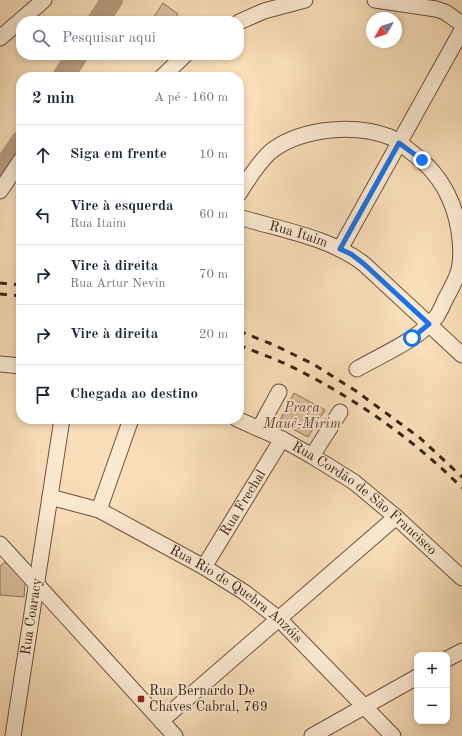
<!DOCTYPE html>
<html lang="pt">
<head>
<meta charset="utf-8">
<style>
  :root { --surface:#fff; --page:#f2f2f3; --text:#1f2937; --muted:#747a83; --line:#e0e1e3 }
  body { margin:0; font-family:"Old Standard TT",serif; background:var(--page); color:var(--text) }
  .controls { position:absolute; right:12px; bottom:12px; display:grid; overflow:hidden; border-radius:8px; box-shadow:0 2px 6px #0003 }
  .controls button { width:36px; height:36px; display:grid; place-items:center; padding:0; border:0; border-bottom:1px solid var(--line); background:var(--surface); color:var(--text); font:20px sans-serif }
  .compass { position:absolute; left:366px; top:12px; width:36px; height:36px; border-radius:50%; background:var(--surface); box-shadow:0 2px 6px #0003; rotate:231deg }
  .stop { position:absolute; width:12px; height:12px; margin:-9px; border:3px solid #1a73e8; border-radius:50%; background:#fff }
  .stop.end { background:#1a73e8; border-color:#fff; box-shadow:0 1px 4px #0008 }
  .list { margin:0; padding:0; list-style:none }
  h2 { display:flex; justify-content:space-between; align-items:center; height:52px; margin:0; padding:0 16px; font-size:17px }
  h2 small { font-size:13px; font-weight:400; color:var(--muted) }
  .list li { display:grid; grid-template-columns:26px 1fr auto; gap:12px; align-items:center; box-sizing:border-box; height:60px; padding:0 16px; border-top:1px solid var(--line) }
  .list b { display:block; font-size:15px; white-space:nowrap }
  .list p { margin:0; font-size:13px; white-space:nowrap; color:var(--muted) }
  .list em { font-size:13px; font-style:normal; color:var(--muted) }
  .icon { flex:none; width:22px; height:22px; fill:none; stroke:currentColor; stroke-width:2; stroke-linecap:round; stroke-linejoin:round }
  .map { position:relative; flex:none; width:462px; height:736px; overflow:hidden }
  .search { position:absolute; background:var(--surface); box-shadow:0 2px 6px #0003; left:16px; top:16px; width:228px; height:44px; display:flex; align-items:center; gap:10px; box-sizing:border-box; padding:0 14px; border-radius:16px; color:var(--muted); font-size:15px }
  .panel { position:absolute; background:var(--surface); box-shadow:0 2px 6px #0003; left:16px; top:72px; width:228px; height:352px; border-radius:16px }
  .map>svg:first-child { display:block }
  .green { fill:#d9be9d; stroke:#8c7059 }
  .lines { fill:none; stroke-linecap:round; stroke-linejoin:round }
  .river { stroke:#b99e81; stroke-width:22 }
  .minor-casing { stroke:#6d503e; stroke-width:17 }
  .minor { stroke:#fbead2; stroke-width:15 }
  .rail { stroke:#3e2115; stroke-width:3; stroke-dasharray:7 7; stroke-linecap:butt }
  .route { stroke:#1a73e8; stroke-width:5 }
  .poi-dot { fill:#8f2418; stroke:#fbead2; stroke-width:1.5 }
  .labels { text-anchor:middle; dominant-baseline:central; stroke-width:3.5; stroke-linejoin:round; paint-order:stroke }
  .street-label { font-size:14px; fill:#3e2115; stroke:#fbead2 }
  .park-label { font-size:14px; font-style:italic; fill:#654837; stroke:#fbead2 }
  .poi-label { font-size:14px; fill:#3e2115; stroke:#fbead2; text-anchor:start }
</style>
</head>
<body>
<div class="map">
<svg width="462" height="736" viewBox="0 0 462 736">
  <rect width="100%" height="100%" fill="#f9deb9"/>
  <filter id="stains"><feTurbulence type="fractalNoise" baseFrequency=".005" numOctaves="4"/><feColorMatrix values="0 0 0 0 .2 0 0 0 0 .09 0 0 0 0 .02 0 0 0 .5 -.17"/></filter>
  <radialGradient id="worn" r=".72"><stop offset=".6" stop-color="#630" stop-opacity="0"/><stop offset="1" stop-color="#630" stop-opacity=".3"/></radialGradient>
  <g class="green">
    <polygon points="163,3 178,14 173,21 151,21"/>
    <polygon points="294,393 325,410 308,437 279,422"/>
    <polygon points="5,562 25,582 24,597 0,595 0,566"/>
  </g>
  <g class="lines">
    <g class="river">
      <polyline points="98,21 112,0"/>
      <polyline points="63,77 77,55"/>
      <polyline points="0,173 21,142"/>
    </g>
    <defs>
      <g id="minor">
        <polyline points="375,0 436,9 445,12 462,24"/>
        <polyline points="239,22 264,11 305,0"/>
        <polyline points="0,38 44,0"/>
        <polyline points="162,77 185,55"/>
        <polyline points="0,191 21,160"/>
        <path d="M239 194C248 179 257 165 269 153 283 141 304 134 322 131 344 128 369 129 390 137 399 141 407 149 415 155 440 174 454 200 459 231 461 244 462 256 459 270 456 280 450 291 445 300 443 305 440 311 437 316 418 340 383 354 357 369"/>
        <path id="s1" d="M239 217C281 230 329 237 364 264L462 355"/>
        <polyline points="340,249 462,30"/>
        <polyline points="0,364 21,366"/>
        <path id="s2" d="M237 419 282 439 312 456 354 482 396 517 462 578"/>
        <polyline points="259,429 279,392"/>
        <polyline points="312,456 340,412"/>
        <path id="s3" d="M50 497 99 510 204 567 244 592 279 619 393 736"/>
        <polyline points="99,510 131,419"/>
        <polyline points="0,544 175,736"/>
        <path id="s4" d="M204 567 282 439"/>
        <polyline points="447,659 462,651"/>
        <polyline points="161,721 396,517"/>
        <path id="s5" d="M13 736 62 419"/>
        <polyline points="312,736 417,677"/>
      </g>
    </defs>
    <use href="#minor" class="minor-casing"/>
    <use href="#minor" class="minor"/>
    <g class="rail">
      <polyline points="0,283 21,285"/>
      <polyline points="0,294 21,296"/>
      <polyline points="239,331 274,345 313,364 356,391 420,438 462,477"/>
      <path d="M239 345C258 353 279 360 298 370 356 399 417 442 462 488"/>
    </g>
  </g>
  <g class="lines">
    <polyline class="route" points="412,338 429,324 364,264 351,254 340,249 399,143 422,160"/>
  </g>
  <rect class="poi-dot" x="137" y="695" width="8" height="8" rx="2"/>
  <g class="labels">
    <g class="street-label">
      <text stroke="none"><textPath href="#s1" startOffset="62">Rua Itaim</textPath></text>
      <text stroke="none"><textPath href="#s2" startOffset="151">Rua Cordão de São Francisco</textPath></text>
      <text stroke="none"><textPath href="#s4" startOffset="75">Rua Frechal</textPath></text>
      <text stroke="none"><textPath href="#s3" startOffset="212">Rua Rio de Quebra Anzóis</textPath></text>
      <text stroke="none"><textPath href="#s5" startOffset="121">Rua Coaracy</textPath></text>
    </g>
    <g class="park-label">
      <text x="302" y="408">Praça<tspan x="302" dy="16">Mauê-Mirim</tspan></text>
    </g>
    <g class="poi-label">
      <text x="149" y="691">Rua Bernardo De<tspan x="149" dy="16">Chaves Cabral, 769</tspan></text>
    </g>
  </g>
  <rect width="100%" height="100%" filter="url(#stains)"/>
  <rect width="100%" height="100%" fill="url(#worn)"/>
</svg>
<div class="controls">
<button>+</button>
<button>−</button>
</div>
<svg class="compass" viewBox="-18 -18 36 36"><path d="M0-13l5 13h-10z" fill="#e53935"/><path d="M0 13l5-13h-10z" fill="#747a83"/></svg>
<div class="stop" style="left:412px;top:338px"></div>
<div class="stop end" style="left:422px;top:160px"></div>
<div class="search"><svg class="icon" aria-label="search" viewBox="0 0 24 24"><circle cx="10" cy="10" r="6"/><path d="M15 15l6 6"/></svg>Pesquisar aqui</div>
<section class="panel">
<h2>2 min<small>A pé · 160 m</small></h2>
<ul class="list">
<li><svg class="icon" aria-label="ahead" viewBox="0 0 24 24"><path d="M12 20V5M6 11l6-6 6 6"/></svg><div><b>Siga em frente</b></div><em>10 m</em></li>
<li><svg class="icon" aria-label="left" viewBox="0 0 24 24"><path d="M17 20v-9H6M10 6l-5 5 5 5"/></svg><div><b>Vire à esquerda</b><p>Rua Itaim</p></div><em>60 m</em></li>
<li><svg class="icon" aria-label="right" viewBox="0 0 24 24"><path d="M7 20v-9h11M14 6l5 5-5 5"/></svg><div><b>Vire à direita</b><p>Rua Artur Nevin</p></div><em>70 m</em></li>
<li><svg class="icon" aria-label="right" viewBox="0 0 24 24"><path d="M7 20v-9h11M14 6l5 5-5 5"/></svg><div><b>Vire à direita</b></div><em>20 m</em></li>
<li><svg class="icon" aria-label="arrive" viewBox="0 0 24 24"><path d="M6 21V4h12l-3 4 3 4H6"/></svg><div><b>Chegada ao destino</b></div></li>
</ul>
</section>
</div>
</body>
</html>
